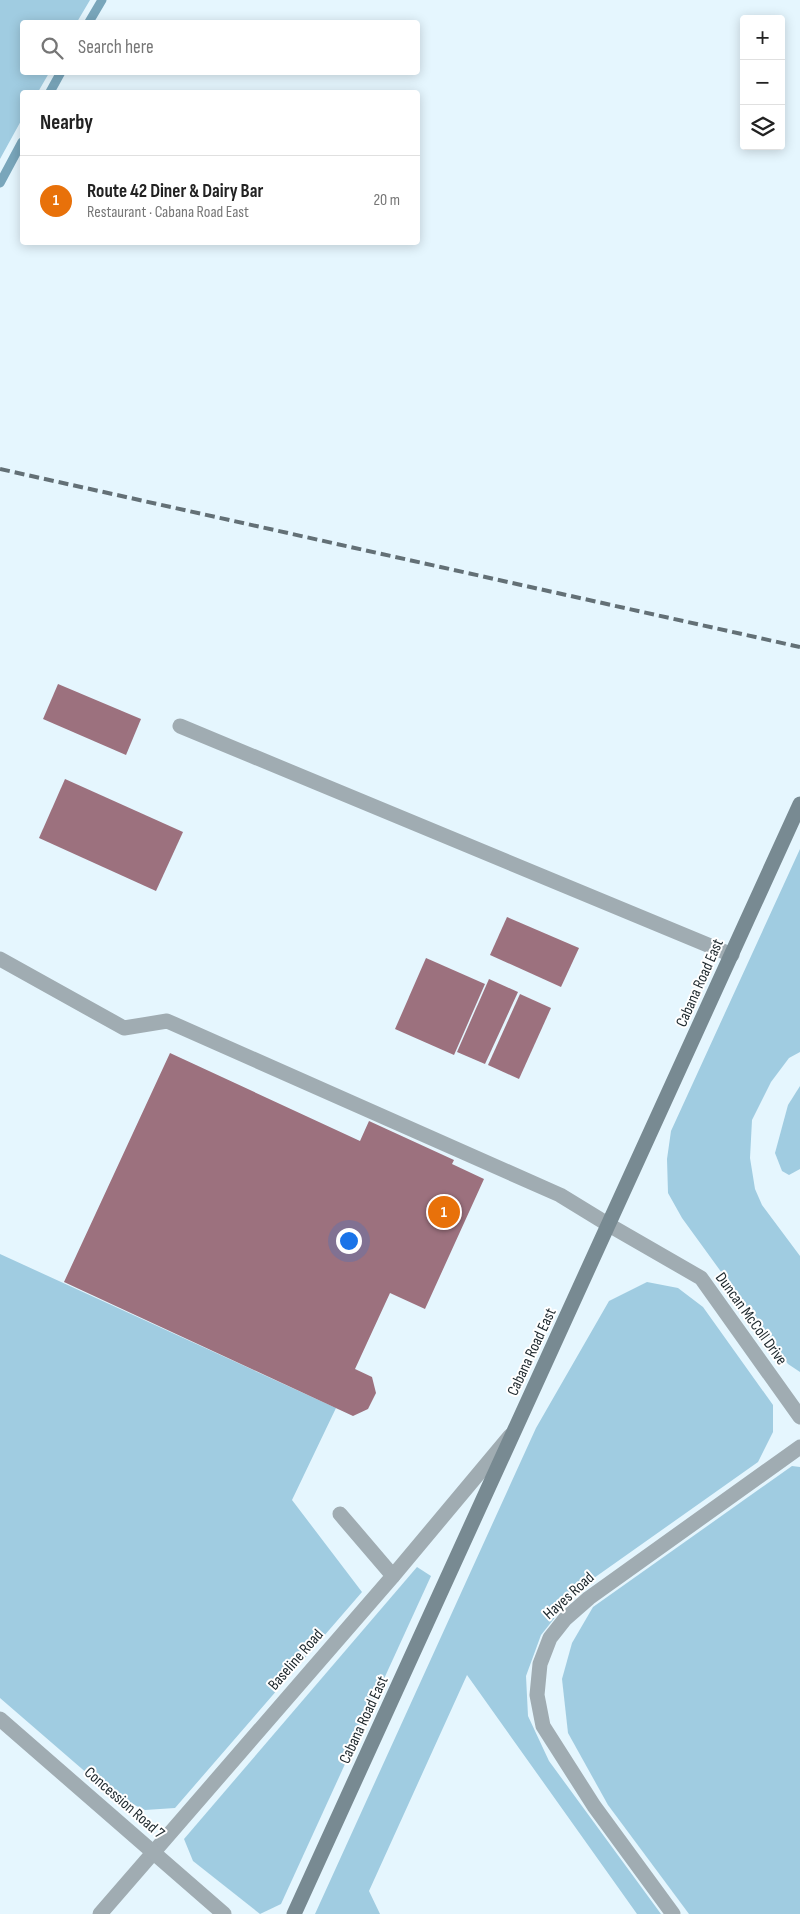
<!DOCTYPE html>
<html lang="en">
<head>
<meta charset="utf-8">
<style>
  :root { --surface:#fff; --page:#f6f6f6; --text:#222; --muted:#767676; --line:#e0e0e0; --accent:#ac2161 }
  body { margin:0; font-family:"Sofia Sans Condensed",sans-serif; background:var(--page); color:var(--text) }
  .controls { position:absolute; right:15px; top:15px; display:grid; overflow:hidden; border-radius:5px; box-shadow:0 2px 12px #0003 }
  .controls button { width:45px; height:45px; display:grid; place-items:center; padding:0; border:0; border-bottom:1px solid var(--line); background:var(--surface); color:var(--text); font:25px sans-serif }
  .you { position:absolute; left:348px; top:1240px; width:18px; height:18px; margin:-12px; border:4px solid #fff; border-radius:50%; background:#1a73e8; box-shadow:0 0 0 8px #1a73e833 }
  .badge { display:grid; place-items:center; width:32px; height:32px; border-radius:50%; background:var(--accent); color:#fff; font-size:16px; font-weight:700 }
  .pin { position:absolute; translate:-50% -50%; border:2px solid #fff; box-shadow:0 1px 5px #0006 }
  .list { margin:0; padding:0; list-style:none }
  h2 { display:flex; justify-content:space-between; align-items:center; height:65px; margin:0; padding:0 20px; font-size:21px }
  h2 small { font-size:16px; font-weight:400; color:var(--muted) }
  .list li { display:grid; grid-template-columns:32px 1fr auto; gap:15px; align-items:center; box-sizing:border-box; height:90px; padding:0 20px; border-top:1px solid var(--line) }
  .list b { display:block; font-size:19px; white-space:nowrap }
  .list p { margin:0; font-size:16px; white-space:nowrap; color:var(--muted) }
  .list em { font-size:16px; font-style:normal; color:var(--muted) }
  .icon { flex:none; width:28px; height:28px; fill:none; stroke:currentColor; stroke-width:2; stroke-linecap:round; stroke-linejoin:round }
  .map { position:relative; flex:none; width:800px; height:1914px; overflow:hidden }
  .search { position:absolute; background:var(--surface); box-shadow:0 2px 12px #0003; left:20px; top:20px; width:400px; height:55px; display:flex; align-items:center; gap:12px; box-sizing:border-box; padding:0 18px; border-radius:5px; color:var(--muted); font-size:19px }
  .panel { position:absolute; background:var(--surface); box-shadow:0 2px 12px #0003; left:20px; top:90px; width:400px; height:155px; border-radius:5px }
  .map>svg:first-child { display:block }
  .green { fill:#a0cce1 }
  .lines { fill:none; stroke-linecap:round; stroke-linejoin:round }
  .stream { stroke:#79a6bb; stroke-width:9 }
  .building { fill:#9c717e }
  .service { stroke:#a0acb2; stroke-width:15 }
  .minor { stroke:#a0acb2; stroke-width:15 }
  .tertiary { stroke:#a0acb2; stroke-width:15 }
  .secondary { stroke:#788a92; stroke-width:15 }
  .rail { stroke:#637076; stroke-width:4; stroke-dasharray:10 5; stroke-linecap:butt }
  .labels { text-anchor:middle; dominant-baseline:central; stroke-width:4; stroke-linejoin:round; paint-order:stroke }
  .street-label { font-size:16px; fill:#1c272c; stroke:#fff }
</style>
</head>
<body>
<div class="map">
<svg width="800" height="1914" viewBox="0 0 800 1914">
  <rect width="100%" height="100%" fill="#e5f6fe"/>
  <g class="green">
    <polygon points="0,0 90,0 77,22 22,22 22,72 49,73 38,92 22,92 22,119 0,159"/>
    <polygon points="800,849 800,1052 789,1058 771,1082 752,1120 750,1158 755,1189 762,1205 800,1256 800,1372 788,1364 682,1218 668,1193 667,1159 671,1131"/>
    <polygon points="800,1086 800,1169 789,1175 782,1171 775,1153 788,1105"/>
    <polygon points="0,1254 336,1408 292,1500 362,1592 175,1808 145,1810 111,1794 0,1698"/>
    <polygon points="647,1282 678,1288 703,1307 773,1405 773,1432 758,1462 577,1590 541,1635 526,1676 528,1716 549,1761 661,1914 637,1914 467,1675 369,1891 380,1914 315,1914 536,1428 609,1301"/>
    <polygon points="792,1466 800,1467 800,1914 689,1914 608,1805 568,1733 562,1679 572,1643 593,1607"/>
    <polygon points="417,1567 431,1576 281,1904 260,1914 193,1861 184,1839"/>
  </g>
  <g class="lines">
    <g class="stream">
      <polyline points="89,22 102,0"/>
      <polyline points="50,92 61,72"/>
      <polyline points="0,183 22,142"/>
    </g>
  </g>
  <g class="building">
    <polygon points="58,684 141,719 126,755 43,719"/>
    <polygon points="65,779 183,832 156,891 39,838"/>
    <polygon points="507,917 579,948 561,987 490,955"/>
    <polygon points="426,958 485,984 454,1055 395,1029"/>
    <polygon points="489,979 518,992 485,1064 457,1052"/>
    <polygon points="520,994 551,1008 519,1079 488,1065"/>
    <polygon points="170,1053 360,1141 369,1121 454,1160 452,1164 484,1179 425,1309 390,1293 355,1369 372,1377 376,1393 368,1409 353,1416 64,1282"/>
  </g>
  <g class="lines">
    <g class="service">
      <polyline points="180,726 732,955"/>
      <polyline points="0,959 124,1028 167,1021 560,1195 609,1225"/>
      <polyline points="340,1514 393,1576"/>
    </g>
    <g class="minor">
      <polyline points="609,1225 701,1278 800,1417"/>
      <polyline points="100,1914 393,1576 510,1436"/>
      <polyline points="673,1914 594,1806 543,1726 537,1695 540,1664 550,1638 565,1619 589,1598 800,1447"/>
    </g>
    <polyline class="tertiary" points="0,1719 224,1914"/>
    <polyline class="secondary" points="294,1914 800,804"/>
    <polyline class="rail" points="0,469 800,647"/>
  </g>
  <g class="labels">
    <g class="street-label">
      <text transform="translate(700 983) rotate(-66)">Cabana Road East</text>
      <text transform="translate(751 1319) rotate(54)">Duncan McColl Drive</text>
      <text transform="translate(532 1352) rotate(-65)">Cabana Road East</text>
      <text transform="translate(569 1596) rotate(-42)">Hayes Road</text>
      <text transform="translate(296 1660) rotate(-49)">Baseline Road</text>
      <text transform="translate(364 1720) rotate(-65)">Cabana Road East</text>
      <text transform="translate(124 1803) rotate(41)">Concession Road 7</text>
    </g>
  </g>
</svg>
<div class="controls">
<button>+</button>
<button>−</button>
<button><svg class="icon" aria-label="layers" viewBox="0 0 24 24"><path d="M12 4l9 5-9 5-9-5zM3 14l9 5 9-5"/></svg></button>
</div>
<div class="you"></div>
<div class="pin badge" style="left:444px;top:1212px;background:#e8710a">1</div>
<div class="search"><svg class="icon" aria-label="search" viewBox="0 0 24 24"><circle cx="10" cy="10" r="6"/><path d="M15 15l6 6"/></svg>Search here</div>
<section class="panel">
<h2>Nearby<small></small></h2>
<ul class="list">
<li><span class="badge" style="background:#e8710a">1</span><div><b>Route 42 Diner &amp; Dairy Bar</b><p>Restaurant · Cabana Road East</p></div><em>20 m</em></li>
</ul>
</section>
</div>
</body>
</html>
